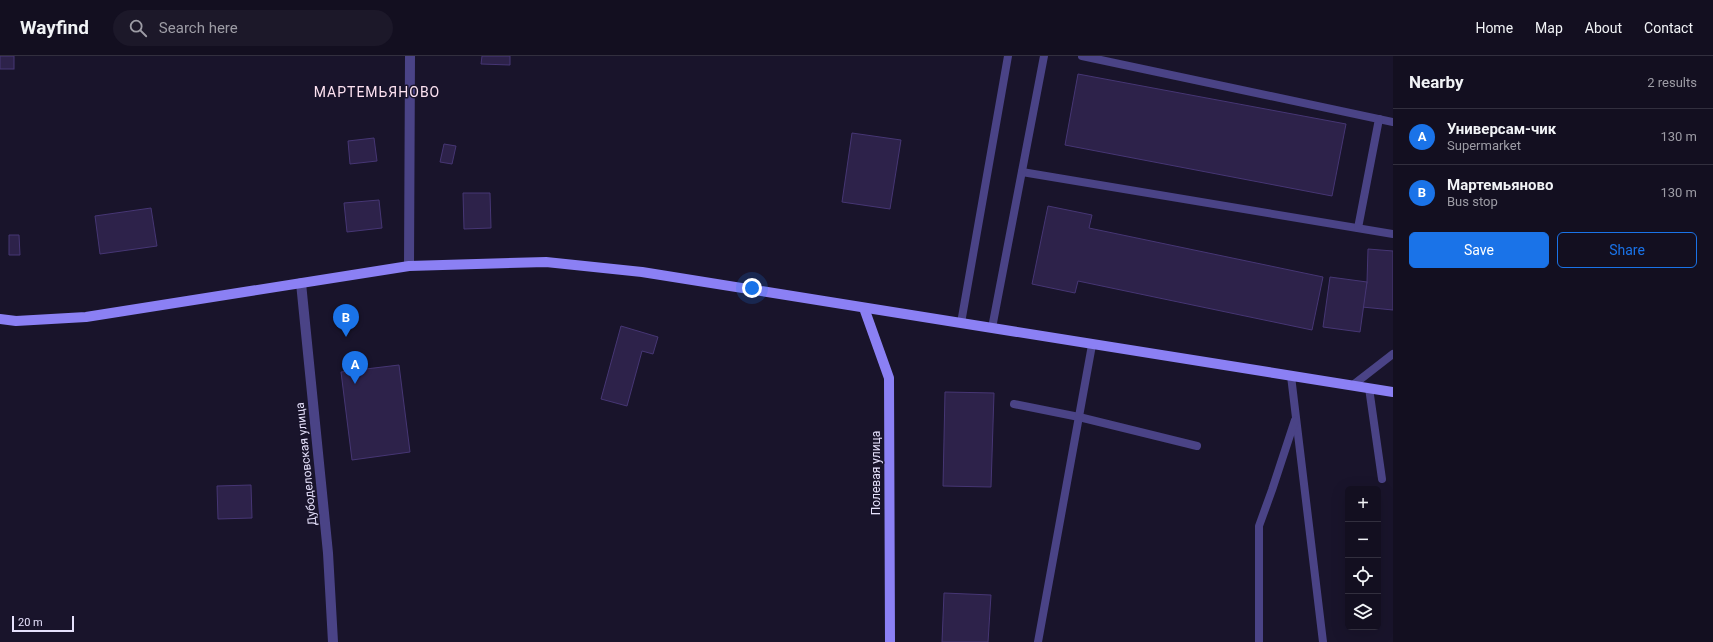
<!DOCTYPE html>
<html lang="en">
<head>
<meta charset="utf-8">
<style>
  :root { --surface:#130f20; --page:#1c1829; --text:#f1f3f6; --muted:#9d9ca5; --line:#322f3e; --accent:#1a73e8 }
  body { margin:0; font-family:Roboto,sans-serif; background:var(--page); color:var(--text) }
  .controls { position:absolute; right:12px; bottom:12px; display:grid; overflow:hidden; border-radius:6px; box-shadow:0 4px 16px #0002 }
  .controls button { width:36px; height:36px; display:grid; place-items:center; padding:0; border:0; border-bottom:1px solid var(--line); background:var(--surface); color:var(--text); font:20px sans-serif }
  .scale { position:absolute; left:12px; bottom:10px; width:62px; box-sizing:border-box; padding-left:4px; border:2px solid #e6e1fc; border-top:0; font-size:11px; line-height:14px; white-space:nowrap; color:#e6e1fc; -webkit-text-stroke:3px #19142b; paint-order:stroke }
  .you { position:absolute; left:752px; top:232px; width:14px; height:14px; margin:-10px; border:3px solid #fff; border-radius:50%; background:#1a73e8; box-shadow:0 0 0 6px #1a73e833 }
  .badge { display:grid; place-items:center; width:26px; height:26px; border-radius:50%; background:var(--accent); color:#fff; font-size:13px; font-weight:700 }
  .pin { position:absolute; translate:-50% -33px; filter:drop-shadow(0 1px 2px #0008) }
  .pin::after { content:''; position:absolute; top:21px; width:14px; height:12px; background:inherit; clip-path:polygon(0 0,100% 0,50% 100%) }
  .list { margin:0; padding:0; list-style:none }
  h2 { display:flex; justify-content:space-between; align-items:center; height:52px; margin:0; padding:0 16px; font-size:17px }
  h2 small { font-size:13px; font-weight:400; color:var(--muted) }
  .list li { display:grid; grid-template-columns:26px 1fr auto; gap:12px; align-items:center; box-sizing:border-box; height:56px; padding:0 16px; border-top:1px solid var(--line) }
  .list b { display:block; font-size:15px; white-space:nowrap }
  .list p { margin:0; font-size:13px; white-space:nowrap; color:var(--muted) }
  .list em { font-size:13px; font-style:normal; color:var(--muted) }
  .actions { display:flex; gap:8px; padding:12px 16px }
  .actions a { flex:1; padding:9px 0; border:1px solid var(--accent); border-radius:6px; text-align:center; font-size:14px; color:var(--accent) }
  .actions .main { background:var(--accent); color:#fff }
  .icon { flex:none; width:22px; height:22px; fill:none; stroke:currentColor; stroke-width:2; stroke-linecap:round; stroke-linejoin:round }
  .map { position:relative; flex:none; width:1393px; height:586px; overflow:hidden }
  header { display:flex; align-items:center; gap:24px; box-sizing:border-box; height:56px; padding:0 20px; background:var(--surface); border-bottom:1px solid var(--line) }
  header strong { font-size:19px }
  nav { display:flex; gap:22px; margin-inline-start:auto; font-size:14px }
  .search { width:280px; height:36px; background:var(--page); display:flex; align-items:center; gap:10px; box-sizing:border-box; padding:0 14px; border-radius:22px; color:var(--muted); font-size:15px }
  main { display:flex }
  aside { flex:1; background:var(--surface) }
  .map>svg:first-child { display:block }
  .building { fill:#2d224a; stroke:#463674 }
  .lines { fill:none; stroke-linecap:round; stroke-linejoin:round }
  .lane { stroke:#4a4386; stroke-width:8 }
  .street { stroke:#4a4386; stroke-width:10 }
  .secondary { stroke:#8b80f4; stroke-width:10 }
  .labels { text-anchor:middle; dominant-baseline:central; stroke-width:3; stroke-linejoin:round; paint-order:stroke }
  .street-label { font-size:12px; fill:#e6e1fc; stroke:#19142b }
  .quarter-label { font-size:14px; letter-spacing:1px; fill:#fde2f1; stroke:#19142b }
</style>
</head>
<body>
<header>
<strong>Wayfind</strong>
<div class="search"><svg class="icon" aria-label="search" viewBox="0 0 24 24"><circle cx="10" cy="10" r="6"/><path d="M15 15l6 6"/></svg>Search here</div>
<nav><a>Home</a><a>Map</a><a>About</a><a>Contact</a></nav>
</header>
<main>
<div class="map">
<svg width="1393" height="586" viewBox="0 0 1393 586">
  <rect width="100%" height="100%" fill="#19142b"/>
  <g class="building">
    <rect x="0" y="0" width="14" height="13"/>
    <polygon points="482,0 510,0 510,9 481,8"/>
    <polygon points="1078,18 1346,68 1332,140 1065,89"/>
    <polygon points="852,77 901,84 890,153 842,146"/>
    <polygon points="374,82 377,105 350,108 348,85"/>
    <polygon points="444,88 456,90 452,108 440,106"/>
    <polygon points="463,137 490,137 491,172 464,173"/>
    <polygon points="379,144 382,172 347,176 344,147"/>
    <polygon points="1048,150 1092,159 1089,172 1323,221 1312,274 1078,225 1075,237 1032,228"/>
    <polygon points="151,152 157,190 100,198 95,160"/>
    <polygon points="9,179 19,179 20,199 9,199"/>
    <polygon points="1368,193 1393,195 1393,254 1362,251 1367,226"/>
    <polygon points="1330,221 1367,226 1360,276 1323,271"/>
    <polygon points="621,270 658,281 653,298 642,295 627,350 601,343"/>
    <polygon points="399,309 410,396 352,404 341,316"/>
    <polygon points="945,336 994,337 991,431 943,430"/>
    <polygon points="251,429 252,462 218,463 217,430"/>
    <polygon points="944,537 991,539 988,586 942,586"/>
  </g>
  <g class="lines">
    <g class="lane">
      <polyline points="1082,0 1393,66"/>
      <polyline points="1022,116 1393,178"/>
      <polyline points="1358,172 1379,63"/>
      <polyline points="961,267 1008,0"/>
      <polyline points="992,272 1044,0"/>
      <polyline points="1291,320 1323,586"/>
      <polyline points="1353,329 1393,298"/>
      <polyline points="1369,332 1382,423"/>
      <polyline points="1014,348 1079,361 1197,390"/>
      <polyline points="1038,586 1092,289"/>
      <polyline points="1259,586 1259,470 1272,434 1295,364"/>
    </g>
    <g class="street">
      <polyline points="409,210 410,0"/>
      <polyline points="301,227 328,497 333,586"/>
    </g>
    <g class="secondary">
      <polyline points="864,252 889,322 890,586"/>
      <polyline points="0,263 16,265 86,261 409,210 546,206 642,216 1393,336"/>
    </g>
  </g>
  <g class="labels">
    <g class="street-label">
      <text transform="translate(306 408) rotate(-96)">Дубоделовская улица</text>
      <text transform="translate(876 417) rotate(-90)">Полевая улица</text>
    </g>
    <g class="quarter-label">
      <text x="377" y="36">МАРТЕМЬЯНОВО</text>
    </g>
  </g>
</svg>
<div class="controls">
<button>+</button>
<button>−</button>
<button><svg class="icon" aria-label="locate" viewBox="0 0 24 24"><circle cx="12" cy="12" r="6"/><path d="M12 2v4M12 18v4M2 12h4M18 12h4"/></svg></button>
<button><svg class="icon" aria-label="layers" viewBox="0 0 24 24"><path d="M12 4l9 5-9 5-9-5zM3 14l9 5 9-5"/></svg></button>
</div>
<div class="scale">20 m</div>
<div class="you"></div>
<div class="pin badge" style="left:355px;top:328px">A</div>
<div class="pin badge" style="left:346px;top:281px">B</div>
</div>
<aside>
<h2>Nearby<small>2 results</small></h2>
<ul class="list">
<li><span class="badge">A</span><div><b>Универсам-чик</b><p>Supermarket</p></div><em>130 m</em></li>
<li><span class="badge">B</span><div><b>Мартемьяново</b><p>Bus stop</p></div><em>130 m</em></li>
</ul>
<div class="actions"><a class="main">Save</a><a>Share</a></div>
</aside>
</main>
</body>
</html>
